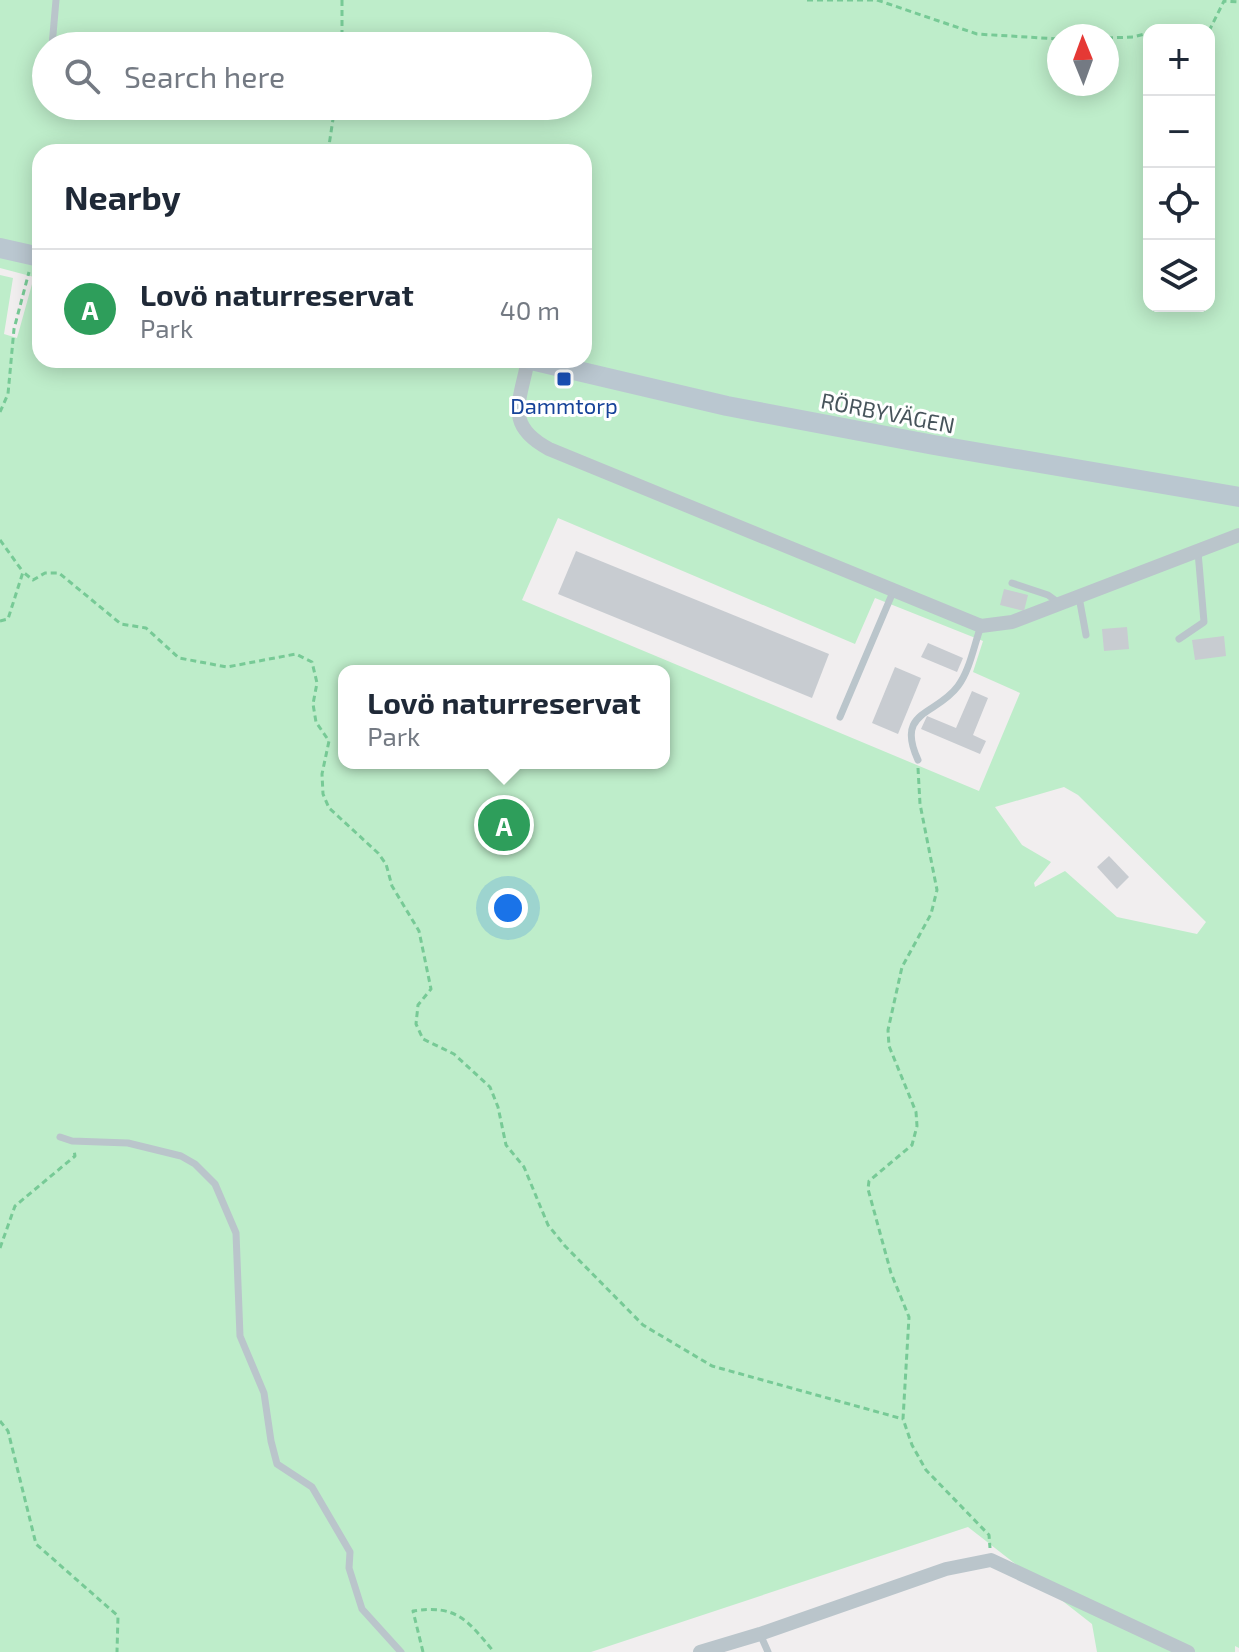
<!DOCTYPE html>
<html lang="en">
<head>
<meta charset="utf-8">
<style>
  :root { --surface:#fff; --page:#f6f6f7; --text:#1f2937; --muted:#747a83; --line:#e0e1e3; --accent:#1a73e8 }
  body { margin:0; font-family:"Exo 2",sans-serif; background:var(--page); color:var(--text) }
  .controls { position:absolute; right:24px; top:24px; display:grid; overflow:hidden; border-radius:16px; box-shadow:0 4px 20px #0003 }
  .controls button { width:72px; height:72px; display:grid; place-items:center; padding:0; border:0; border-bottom:2px solid var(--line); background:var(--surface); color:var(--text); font:40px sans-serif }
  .compass { position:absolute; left:1047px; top:24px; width:72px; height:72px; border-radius:50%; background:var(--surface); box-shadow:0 4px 20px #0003; rotate:359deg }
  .you { position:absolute; left:508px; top:908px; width:28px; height:28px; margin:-20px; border:6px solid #fff; border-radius:50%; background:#1a73e8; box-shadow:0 0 0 12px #1a73e833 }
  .badge { display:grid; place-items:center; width:52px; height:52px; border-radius:50%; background:var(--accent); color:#fff; font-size:26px; font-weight:700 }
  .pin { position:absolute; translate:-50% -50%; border:4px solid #fff; box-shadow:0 2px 8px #0006 }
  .popup { position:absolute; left:338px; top:665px; width:332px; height:104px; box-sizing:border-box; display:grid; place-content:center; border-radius:16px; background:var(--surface); filter:drop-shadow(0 2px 6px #0005); font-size:26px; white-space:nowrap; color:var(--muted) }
  .popup b { font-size:30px; color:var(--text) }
  .popup::after { content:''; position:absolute; left:50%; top:100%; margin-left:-16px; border:16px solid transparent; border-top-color:var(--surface) }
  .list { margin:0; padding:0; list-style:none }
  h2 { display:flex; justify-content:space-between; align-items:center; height:104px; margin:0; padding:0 32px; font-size:34px }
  h2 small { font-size:26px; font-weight:400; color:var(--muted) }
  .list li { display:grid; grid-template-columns:52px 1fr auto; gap:24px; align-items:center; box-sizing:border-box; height:120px; padding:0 32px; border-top:2px solid var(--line) }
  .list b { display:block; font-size:30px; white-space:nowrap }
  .list p { margin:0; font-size:26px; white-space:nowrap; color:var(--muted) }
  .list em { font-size:26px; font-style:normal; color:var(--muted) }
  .icon { flex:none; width:44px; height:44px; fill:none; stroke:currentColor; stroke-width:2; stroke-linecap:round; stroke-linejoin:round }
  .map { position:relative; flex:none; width:1239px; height:1652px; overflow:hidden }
  .search { position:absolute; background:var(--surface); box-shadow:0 4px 20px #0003; left:32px; top:32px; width:560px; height:88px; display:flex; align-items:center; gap:20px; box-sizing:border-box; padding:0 28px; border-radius:44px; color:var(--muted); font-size:30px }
  .panel { position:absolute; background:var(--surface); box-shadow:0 4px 20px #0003; left:32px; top:144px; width:560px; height:224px; border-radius:24px }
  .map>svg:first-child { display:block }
  .green { fill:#beedca; fill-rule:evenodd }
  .building { fill:#c8ccd1 }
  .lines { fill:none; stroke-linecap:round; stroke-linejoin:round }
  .path { stroke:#77ca96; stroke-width:3; stroke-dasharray:6 4; stroke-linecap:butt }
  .lane { stroke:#bac5cb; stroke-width:7 }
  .street { stroke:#bac5cb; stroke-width:14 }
  .secondary { stroke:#bac7d0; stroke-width:20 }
  .transit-dot { fill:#1a4fb4; stroke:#fff; stroke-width:3 }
  .labels { text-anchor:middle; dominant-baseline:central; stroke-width:6; stroke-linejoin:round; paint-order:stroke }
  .transit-label { font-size:22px; fill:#164399; stroke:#fff }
  .street-label { font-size:22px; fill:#47545b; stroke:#fff }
</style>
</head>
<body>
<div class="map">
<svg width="1239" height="1652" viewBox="0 0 1239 1652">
  <rect width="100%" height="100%" fill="#f1eeef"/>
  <path class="green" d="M0 0H1239V1648L1235 1646V1652H1097L1092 1624 968 1527 591 1652H0V275L13 278 4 334 17 338 34 277 0 268ZM1149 30H1209V306H1149ZM1059 36H1107V84H1059ZM46 46H578V106H46ZM40 152H584V360H40ZM558 518 855 644 875 598 983 641 973 672 1020 693 979 791 522 600ZM344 671H664V763H344ZM1064 787 1078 795 1206 922 1197 934 1117 917 1065 871 1035 887 1034 883 1051 862 1022 845 995 807Z"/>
  <g class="building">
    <polygon points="576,551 829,654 812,698 558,594"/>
    <polygon points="1004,589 1028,595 1024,611 1000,605"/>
    <polygon points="1127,627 1129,649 1104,651 1102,629"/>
    <polygon points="1224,636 1226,656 1195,660 1192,640"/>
    <polygon points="928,643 963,658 957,672 921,657"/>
    <polygon points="895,667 921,678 898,734 872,723"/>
    <polygon points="972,691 988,698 973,735 986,741 980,754 921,729 927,716 956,728"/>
    <polygon points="1109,856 1129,877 1117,889 1097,867"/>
  </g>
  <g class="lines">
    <g class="path">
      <polyline points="807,0 877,0 977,34 1059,39"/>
      <polyline points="1158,30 1172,26 1204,30"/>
      <polyline points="1209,31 1224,1 1239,2"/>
      <polyline points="1107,38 1133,37 1149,33"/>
      <polyline points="342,46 342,0"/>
      <polyline points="328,152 335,106"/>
      <polyline points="0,412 8,394 14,329 29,272"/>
      <polyline points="0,540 23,572"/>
      <polyline points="0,621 8,619 23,572 33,580 45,573 59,573 121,624 146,628 179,658 227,667 296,654 312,662 317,683 313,704 316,722 329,741 322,774 323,794 329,808 378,853 386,864 392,886 419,931 431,989 418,1005 416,1024 423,1039 454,1054 490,1087 498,1107 506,1145 524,1167 548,1225 565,1246 643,1325 712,1366 903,1419"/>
      <polyline points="918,768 920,804 937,890 931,914 902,967 888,1030 889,1046 916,1112 917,1126 912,1145 869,1181 868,1189 891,1273 909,1317 903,1419 912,1445 926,1470 989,1535 990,1548"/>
      <polyline points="0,1248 15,1206 75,1156 74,1150"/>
      <polyline points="0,1421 8,1431 36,1544 118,1616 117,1652"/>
      <path d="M423 1652 413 1611C457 1604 468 1621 494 1652"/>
    </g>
    <g class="lane">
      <polyline points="52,46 56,0"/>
      <polyline points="1012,583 1048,595 1059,603"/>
      <polyline points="1079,597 1086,635"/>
      <polyline points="1179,639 1204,622 1198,552"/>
      <polyline points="840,717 893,592"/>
      <path d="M918 760C895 710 936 716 958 686 970 670 974 645 981 626"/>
      <polyline points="60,1137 72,1141 128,1143 181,1156 195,1164 215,1184 236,1233 240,1336 264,1393 271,1441 277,1464 312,1487 350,1552 349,1568 362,1609 401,1652"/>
      <polyline points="760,1634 768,1652"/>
    </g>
    <g class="street">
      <path d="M528 360C520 402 504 425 549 449L981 626 1012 622 1239 535"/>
      <polyline points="700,1652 760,1634 946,1569 991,1560 1188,1652"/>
    </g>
    <g class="secondary">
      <polyline points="0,248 40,257"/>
      <polyline points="531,360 727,406 934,445 1239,497"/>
    </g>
  </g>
  <rect class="transit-dot" x="556" y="371" width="16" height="16" rx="4"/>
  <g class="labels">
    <g class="transit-label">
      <text x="564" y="405">Dammtorp</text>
    </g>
    <g class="street-label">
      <text transform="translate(888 412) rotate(11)">RÖRBYVÄGEN</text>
    </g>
  </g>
</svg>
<div class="controls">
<button>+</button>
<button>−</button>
<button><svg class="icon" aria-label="locate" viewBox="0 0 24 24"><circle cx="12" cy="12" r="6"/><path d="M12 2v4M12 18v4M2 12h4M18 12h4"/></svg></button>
<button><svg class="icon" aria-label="layers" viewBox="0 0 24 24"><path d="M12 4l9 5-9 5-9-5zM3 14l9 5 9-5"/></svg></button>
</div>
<svg class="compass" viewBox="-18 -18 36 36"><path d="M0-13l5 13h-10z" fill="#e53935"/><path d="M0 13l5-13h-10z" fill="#747a83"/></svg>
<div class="you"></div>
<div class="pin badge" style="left:504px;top:825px;background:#2e9e5b">A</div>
<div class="popup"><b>Lovö naturreservat</b>Park</div>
<div class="search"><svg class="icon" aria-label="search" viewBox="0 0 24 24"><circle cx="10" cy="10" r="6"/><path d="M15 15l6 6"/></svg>Search here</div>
<section class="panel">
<h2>Nearby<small></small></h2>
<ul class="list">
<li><span class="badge" style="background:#2e9e5b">A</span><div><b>Lovö naturreservat</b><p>Park</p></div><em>40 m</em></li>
</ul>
</section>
</div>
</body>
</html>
